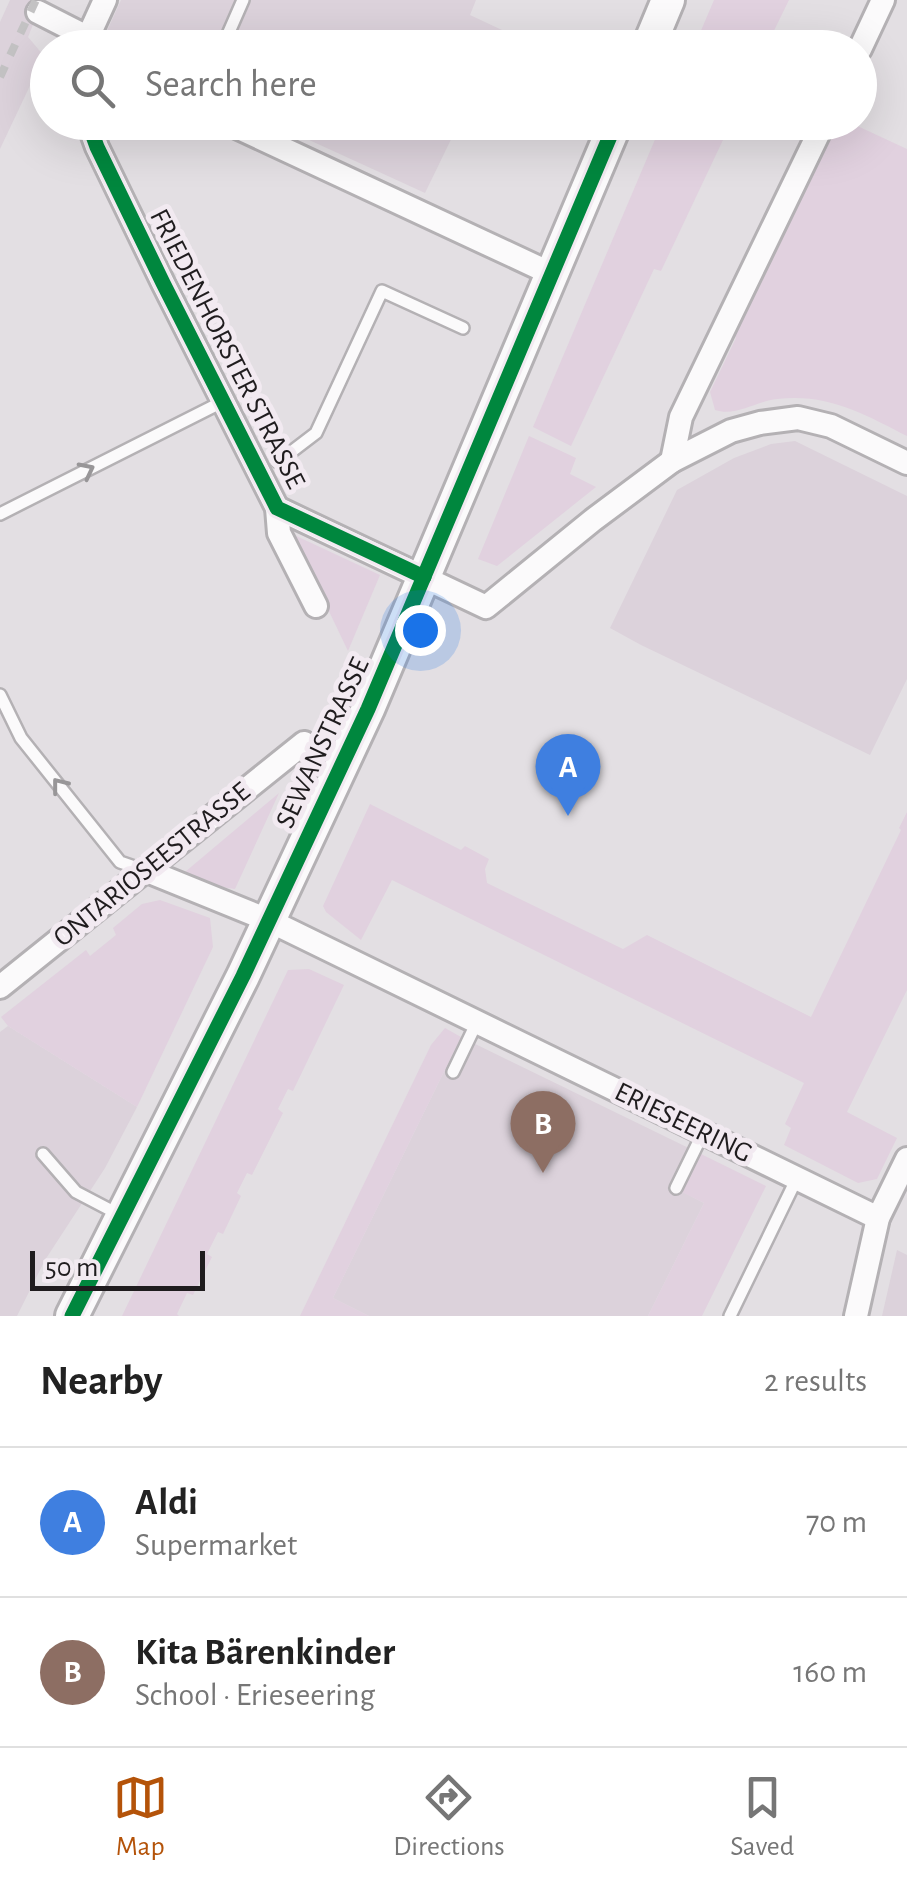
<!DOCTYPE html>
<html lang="en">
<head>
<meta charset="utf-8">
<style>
  :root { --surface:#fff; --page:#f2f2f2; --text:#222; --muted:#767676; --line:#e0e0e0; --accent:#b45309 }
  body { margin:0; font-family:"Alegreya Sans",sans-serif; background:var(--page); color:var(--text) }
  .scale { position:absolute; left:30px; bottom:25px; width:175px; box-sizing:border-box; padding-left:10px; border:5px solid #1f1c1e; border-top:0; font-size:28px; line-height:35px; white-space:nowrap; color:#1f1c1e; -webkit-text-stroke:8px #f2eaf1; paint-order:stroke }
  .you { position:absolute; left:420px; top:630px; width:35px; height:35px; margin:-25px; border:8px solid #fff; border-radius:50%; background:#1a73e8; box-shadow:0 0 0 15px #1a73e833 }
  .badge { display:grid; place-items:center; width:65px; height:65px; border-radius:50%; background:var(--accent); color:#fff; font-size:32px; font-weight:700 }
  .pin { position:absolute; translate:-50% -82px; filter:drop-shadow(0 2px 5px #0008) }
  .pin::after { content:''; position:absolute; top:52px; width:35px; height:30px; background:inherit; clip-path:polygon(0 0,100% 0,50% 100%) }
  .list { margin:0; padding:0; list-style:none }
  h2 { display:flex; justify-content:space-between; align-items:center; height:130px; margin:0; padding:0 40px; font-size:42px }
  h2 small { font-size:32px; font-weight:400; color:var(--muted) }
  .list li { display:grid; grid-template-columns:65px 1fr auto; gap:30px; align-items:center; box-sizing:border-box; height:150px; padding:0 40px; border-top:2px solid var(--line) }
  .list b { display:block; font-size:38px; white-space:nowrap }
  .list p { margin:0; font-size:32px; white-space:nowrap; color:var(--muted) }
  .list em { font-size:32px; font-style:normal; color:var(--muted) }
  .icon { flex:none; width:55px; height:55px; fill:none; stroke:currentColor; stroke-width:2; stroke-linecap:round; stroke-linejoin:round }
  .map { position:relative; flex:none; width:907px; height:1316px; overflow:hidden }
  .search { position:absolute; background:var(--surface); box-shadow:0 10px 40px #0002; left:30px; right:30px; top:30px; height:110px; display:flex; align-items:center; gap:25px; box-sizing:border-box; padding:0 35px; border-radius:55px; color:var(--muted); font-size:38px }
  .sheet { height:430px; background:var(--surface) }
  nav { display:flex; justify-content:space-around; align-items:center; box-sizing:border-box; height:140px; border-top:2px solid var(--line); background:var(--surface); font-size:28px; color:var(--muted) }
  nav a { display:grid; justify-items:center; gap:5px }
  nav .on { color:var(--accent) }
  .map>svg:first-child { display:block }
  .built { fill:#dcd2db }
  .green { fill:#e1d1df }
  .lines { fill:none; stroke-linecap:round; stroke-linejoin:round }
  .lane-casing { stroke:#b4b1b4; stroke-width:16 }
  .street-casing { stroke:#b4b1b4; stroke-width:28 }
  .secondary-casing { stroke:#b4b1b4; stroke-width:38 }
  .lane { stroke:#fbfafb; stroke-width:11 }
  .street { stroke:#fbfafb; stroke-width:22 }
  .secondary { stroke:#fbfafb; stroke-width:32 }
  .rail { stroke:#c3c2c3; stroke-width:8; stroke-dasharray:12 12; stroke-linecap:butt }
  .cycleway-casing { stroke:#f2eaf1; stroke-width:21 }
  .cycleway { stroke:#00873e; stroke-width:15 }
  .oneway { stroke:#989698 }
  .labels { text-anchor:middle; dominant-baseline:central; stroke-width:10; stroke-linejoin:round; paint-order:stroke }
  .street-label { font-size:28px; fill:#1f1c1e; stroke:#f2eaf1 }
</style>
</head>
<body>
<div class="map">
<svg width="907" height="1316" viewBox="0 0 907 1316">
  <rect width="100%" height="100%" fill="#e3dfe3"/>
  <g class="built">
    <polygon points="10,0 43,0 28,37 44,56 0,149 0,22"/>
    <polygon points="121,0 476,0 470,15 502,30 493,48 102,47 102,42"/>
    <polygon points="272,123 459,123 425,193"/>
    <polygon points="795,441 907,496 907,679 870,755 641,645 610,628 677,490 734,458 771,444"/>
    <polygon points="8,1026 137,1107 105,1168 45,1260 17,1316 0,1316 0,1032"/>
    <polygon points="461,1037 701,1154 683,1192 704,1203 648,1316 369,1316 333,1298"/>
    <polygon points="897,1250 907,1255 907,1316 882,1316"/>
  </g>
  <g class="green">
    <polygon points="714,0 789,0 766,47 694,47"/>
    <polygon points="662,123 731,123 661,271 654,269 571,446 533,427"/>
    <path d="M837 123H851L907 149V436C864 414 828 393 777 399 757 401 736 417 715 410L710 392 736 338 733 334 761 282Z"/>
    <polygon points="529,436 576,458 570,474 596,487 497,566 478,559"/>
    <polygon points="292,534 380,575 348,651"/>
    <polygon points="279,793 235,889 221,887 185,872"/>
    <polygon points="370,804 461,850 465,846 489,859 485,869 487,883 623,949 647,935 811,1017 901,830 899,828 907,812 907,990 847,1112 897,1138 877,1179 858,1183 784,1145 791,1128 785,1124 804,1083 392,880 361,940 326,912 323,906"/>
    <polygon points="160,900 210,918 213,947 137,1107 8,1026 1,1017 86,950 90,956 116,935 113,928 142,904"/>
    <polygon points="309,969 344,985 293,1091 288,1089 278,1109 283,1113 252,1175 247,1173 237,1193 241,1196 223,1234 218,1232 207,1254 212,1257 193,1295 187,1293 177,1314 179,1316 122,1316 288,970"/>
    <polygon points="445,1028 461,1037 333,1298 369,1316 300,1316 431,1045"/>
    <polygon points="701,1154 766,1186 702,1316 648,1316 704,1203 682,1192"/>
  </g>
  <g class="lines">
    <defs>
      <g id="lane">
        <polyline points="222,48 243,0"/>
        <polyline points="278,462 316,433 382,291 463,328"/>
        <polyline points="0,514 222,402"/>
        <polyline points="0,695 21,738 120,862 143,870"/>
        <polyline points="453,1072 477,1022"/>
        <polyline points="43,1154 76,1192 118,1214"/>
        <polyline points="676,1188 703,1133"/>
        <polyline points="730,1316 797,1178"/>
      </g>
      <g id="street">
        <polyline points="38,12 87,37"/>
        <polyline points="83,48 105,0"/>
        <polyline points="860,49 883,0"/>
        <polyline points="88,122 97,147 163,283 277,508 279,533 316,606"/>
        <polyline points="226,122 552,274"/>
        <polyline points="672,461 681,417 824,122"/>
        <polyline points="277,508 486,607 593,520 672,461 731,431 760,423 798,418 831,426 907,463"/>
        <polyline points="145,870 268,920 878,1218"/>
        <polyline points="0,987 304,743"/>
        <polyline points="856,1316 878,1218 907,1159"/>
      </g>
      <g id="secondary">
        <polyline points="648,48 668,0"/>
        <polyline points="72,1316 243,976 368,709 616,122"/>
      </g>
    </defs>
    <use href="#lane" class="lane-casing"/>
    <use href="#street" class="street-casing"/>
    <use href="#secondary" class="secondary-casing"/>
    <use href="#lane" class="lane"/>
    <use href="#street" class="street"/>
    <use href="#secondary" class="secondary"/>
    <polyline class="rail" points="0,77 36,0"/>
    <defs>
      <g id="cycleway">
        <polyline points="88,122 97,147 163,283 277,508 424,577"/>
        <polyline points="72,1316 243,976 368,709 616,122"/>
      </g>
    </defs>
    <use href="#cycleway" class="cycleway-casing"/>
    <use href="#cycleway" class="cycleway"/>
  </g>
  <defs><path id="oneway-chevron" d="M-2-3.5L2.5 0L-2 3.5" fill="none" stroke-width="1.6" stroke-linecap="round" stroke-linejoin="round" transform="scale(2.5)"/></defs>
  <g class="oneway">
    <use href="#oneway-chevron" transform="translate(87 470) rotate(-27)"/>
    <use href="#oneway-chevron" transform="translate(59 785) rotate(-128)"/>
  </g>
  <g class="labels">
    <g class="street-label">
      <text transform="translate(227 349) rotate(63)">FRIEDENHORSTER STRASSE</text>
      <text transform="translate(323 743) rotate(-65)">SEWANSTRASSE</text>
      <text transform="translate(152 865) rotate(-39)">ONTARIOSEESTRASSE</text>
      <text transform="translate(683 1123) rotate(26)">ERIESEERING</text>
    </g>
  </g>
</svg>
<div class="scale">50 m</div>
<div class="you"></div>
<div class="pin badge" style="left:568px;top:816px;background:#3f7fe0">A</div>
<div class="pin badge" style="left:543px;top:1173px;background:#8d6e63">B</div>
<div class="search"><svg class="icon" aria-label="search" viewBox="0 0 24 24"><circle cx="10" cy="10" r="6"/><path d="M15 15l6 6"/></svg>Search here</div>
</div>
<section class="sheet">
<h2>Nearby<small>2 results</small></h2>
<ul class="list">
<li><span class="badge" style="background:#3f7fe0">A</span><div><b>Aldi</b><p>Supermarket</p></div><em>70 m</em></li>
<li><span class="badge" style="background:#8d6e63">B</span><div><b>Kita Bärenkinder</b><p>School · Erieseering</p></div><em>160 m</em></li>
</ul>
</section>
<nav>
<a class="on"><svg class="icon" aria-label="map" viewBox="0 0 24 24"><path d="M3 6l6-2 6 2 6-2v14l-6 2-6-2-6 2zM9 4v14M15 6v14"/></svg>Map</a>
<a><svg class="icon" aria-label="directions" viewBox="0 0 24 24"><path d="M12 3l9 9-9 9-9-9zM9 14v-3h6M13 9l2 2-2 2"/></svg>Directions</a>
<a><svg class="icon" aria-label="saved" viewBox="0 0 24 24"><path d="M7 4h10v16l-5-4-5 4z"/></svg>Saved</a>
</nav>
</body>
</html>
